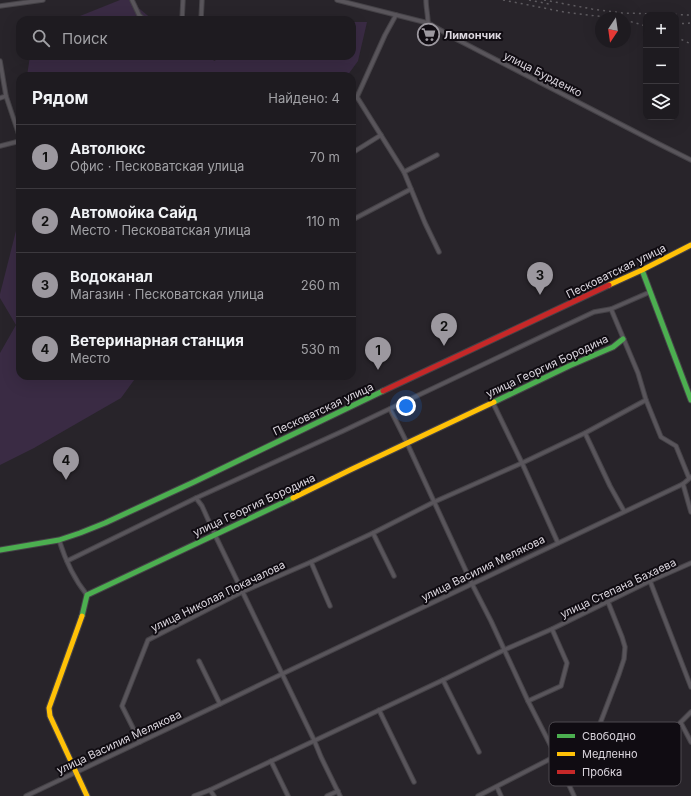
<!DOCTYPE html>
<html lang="ru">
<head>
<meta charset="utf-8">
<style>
  :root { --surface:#1e1b20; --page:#2b282d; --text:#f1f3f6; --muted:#a1a1a5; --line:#3c393e; --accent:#9c989f }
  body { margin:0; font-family:Inter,sans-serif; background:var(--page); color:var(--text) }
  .controls { position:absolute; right:12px; top:12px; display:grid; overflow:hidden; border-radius:8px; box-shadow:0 4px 16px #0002 }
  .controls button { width:36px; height:36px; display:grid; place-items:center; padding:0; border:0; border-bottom:1px solid var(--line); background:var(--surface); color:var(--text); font:20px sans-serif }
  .compass { position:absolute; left:595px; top:12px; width:36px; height:36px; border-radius:50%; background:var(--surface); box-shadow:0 4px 16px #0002; rotate:193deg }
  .you { position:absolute; left:406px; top:406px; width:14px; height:14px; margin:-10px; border:3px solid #fff; border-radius:50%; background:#1a73e8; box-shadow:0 0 0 6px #1a73e833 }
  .badge { display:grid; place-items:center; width:26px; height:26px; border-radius:50%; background:var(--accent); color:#111; font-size:13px; font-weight:700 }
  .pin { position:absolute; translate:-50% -33px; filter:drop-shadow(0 1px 2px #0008) }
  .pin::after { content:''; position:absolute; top:21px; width:14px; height:12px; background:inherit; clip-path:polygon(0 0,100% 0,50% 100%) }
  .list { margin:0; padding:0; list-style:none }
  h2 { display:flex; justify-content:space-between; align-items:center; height:52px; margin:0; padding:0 16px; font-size:17px }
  h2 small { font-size:13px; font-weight:400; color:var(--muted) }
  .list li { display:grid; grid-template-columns:26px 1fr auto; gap:12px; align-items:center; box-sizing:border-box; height:64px; padding:0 16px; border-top:1px solid var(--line) }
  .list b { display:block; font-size:15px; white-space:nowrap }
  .list p { margin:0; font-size:13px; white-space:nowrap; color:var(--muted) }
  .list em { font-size:13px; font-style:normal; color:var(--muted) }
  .icon { flex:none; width:22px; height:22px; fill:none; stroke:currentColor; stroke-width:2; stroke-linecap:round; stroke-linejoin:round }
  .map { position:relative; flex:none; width:691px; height:796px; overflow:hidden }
  .search { position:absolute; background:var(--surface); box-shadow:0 4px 16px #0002; left:16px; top:16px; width:340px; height:44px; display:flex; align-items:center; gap:10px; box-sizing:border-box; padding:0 14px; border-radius:12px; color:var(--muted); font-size:15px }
  .panel { position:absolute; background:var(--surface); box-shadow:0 4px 16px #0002; left:16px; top:72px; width:340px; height:308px; border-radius:12px }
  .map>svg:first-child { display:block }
  .green { fill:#3a2b44 }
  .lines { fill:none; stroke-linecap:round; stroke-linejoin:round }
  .street-casing { stroke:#454247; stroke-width:5.5 }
  .fast-casing { stroke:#454247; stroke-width:7 }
  .slow-casing { stroke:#454247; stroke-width:7 }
  .jam-casing { stroke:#454247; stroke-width:7 }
  .street { stroke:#59555b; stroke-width:3.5 }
  .fast { stroke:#4caf50; stroke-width:5 }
  .slow { stroke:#ffc107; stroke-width:5 }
  .jam { stroke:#c62828; stroke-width:5 }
  .rail { stroke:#5f5c61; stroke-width:1.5; stroke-dasharray:2 4; stroke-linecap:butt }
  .labels { text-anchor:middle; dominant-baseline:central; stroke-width:4; stroke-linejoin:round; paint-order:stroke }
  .poi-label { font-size:11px; font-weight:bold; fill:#dbd6de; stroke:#100c12; text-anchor:start }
  .street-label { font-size:11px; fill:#dbd6de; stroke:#100c12 }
  .key { fill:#100c12; stroke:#4d494f; stroke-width:1 }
  .key-label { font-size:11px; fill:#dbd6de }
</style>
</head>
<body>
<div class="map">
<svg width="691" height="796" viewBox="0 0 691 796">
  <rect width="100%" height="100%" fill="#28242a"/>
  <g class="green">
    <polygon points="120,0 129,0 153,20 70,20"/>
    <polygon points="352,22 367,22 358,61 347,76 27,76 30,56 211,56 214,61 224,56 352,56"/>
    <polygon points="20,215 20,376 137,376 121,398 34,448 0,465 0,353 16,325 0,298 0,294"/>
  </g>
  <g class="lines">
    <defs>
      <g id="street">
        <polyline points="132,0 139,15 144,20"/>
        <polyline points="337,0 428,23 458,40 657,143 691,160"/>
        <path d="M426 0C426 8 428 15 428 23"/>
        <polyline points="0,6 43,0"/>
        <polyline points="182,20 183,0"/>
        <polyline points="201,20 202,0"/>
        <polyline points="0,61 6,96 20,138"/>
        <polyline points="357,97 404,172 425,223 439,252"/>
        <polyline points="0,98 6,96"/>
        <polyline points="352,101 357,97 385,35 396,15"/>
        <polyline points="0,146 20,141"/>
        <polyline points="352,153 381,135"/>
        <polyline points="404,172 437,155"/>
        <polyline points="352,220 411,189"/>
        <polyline points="611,309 638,373 646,400 661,437 676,446 689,478"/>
        <polyline points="493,403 522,463 558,543"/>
        <polyline points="390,409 407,443 472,584 491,621 528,701 556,756 574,796"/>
        <polyline points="585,433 610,486 624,511"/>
        <polyline points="683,484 691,512"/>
        <polyline points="196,498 202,506 215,535 314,740 321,757 340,796"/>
        <polyline points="373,533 394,576"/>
        <path d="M59 540C65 559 74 579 87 595"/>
        <polyline points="67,561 196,498 343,431 562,327 594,312 611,309 650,292"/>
        <polyline points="311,562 330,606"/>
        <polyline points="650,581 691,687"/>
        <polyline points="199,661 220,704"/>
        <polyline points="443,680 479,752"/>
        <polyline points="528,701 561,686 567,663 552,629"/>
        <polyline points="379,710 414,782"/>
        <polyline points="681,723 691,742"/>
        <polyline points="140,742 122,706 148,640 242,592 311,562 373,533 434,502 522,463 585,433 646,400"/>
        <polyline points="593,742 609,760 674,729 691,712"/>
        <polyline points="271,761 288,796"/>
        <polyline points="497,787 501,796"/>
        <polyline points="210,790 214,796"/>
        <polyline points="26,796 220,704 282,674 683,484 691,477"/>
        <polyline points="194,796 210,790 443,680 504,650 552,629 650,581 691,563"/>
        <polyline points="327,796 338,791"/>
        <polyline points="478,796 556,756 593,742 619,674 624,659 625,647 622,637 608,602"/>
      </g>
      <g id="fast">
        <polyline points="642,270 691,400"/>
        <polyline points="494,402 569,366 613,347 623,339"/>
        <polyline points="0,550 59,540 80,533 105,523 194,482 383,391"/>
        <polyline points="82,616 87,595 293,498"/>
      </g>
      <g id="slow">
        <polyline points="609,285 642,270 691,245"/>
        <polyline points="293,498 350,470 494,402"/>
        <polyline points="82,616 49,708 50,716 87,796"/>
      </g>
      <polyline id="jam" points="383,391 609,285"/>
    </defs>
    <use href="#street" class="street-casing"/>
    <use href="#fast" class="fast-casing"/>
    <use href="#slow" class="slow-casing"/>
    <use href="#jam" class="jam-casing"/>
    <use href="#street" class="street"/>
    <use href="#fast" class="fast"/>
    <use href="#slow" class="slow"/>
    <use href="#jam" class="jam"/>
    <g class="rail">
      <polyline points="503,0 564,12 613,18"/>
      <polyline points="529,0 549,4"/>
      <polyline points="544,0 592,9 622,13 691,15"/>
      <polyline points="625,20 646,26"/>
      <polyline points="676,24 691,23"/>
      <polyline points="676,37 691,44"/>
    </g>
  </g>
  <defs>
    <symbol id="supermarket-ring" viewBox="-11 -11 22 22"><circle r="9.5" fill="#100c12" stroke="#9c989f" stroke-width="1.5"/><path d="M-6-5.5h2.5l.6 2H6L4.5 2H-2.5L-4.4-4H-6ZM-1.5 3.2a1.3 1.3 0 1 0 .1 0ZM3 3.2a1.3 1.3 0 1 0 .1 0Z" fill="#9c989f"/></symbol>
  </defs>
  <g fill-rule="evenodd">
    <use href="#supermarket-ring" x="416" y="22" width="25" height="25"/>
  </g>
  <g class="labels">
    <g class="poi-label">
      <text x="444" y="35">Лимончик</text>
    </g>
    <g class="street-label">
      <text transform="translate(543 74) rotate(27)">улица Бурденко</text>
      <text transform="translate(616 271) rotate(-26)">Песковатская улица</text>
      <text transform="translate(547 366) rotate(-25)">улица Георгия Бородина</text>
      <text transform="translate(323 409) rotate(-25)">Песковатская улица</text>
      <text transform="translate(254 505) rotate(-25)">улица Георгия Бородина</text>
      <text transform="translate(483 568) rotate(-26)">улица Василия Мелякова</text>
      <text transform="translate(618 588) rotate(-25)">улица Степана Бахаева</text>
      <text transform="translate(218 596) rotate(-26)">улица Николая Покачалова</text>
      <text transform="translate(119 742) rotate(-25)">улица Василия Мелякова</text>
    </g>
  </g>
  <rect x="549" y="722" width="132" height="64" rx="6" class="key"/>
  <rect x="557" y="734" width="18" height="4" fill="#4caf50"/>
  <rect x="557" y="752" width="18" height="4" fill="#ffc107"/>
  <rect x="557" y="770" width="18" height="4" fill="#c62828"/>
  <g class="key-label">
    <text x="582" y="740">Свободно</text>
    <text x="582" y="758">Медленно</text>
    <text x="582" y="776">Пробка</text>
  </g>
</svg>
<div class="controls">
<button>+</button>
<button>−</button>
<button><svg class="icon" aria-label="layers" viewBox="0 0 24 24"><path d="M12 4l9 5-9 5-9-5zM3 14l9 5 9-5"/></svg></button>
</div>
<svg class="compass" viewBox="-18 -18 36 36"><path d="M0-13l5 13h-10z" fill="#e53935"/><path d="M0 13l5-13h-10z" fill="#a1a1a5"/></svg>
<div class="you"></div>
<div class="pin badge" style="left:378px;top:370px">1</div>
<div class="pin badge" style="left:444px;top:346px">2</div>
<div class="pin badge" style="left:540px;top:295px">3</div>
<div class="pin badge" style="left:66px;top:480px">4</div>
<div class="search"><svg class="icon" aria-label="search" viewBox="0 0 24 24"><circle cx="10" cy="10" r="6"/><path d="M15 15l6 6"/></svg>Поиск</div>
<section class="panel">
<h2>Рядом<small>Найдено: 4</small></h2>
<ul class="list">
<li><span class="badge">1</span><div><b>Автолюкс</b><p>Офис · Песковатская улица</p></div><em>70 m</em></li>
<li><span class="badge">2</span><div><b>Автомойка Сайд</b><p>Место · Песковатская улица</p></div><em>110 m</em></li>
<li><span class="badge">3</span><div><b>Водоканал</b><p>Магазин · Песковатская улица</p></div><em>260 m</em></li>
<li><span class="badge">4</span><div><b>Ветеринарная станция</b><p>Место</p></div><em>530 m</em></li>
</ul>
</section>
</div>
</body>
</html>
